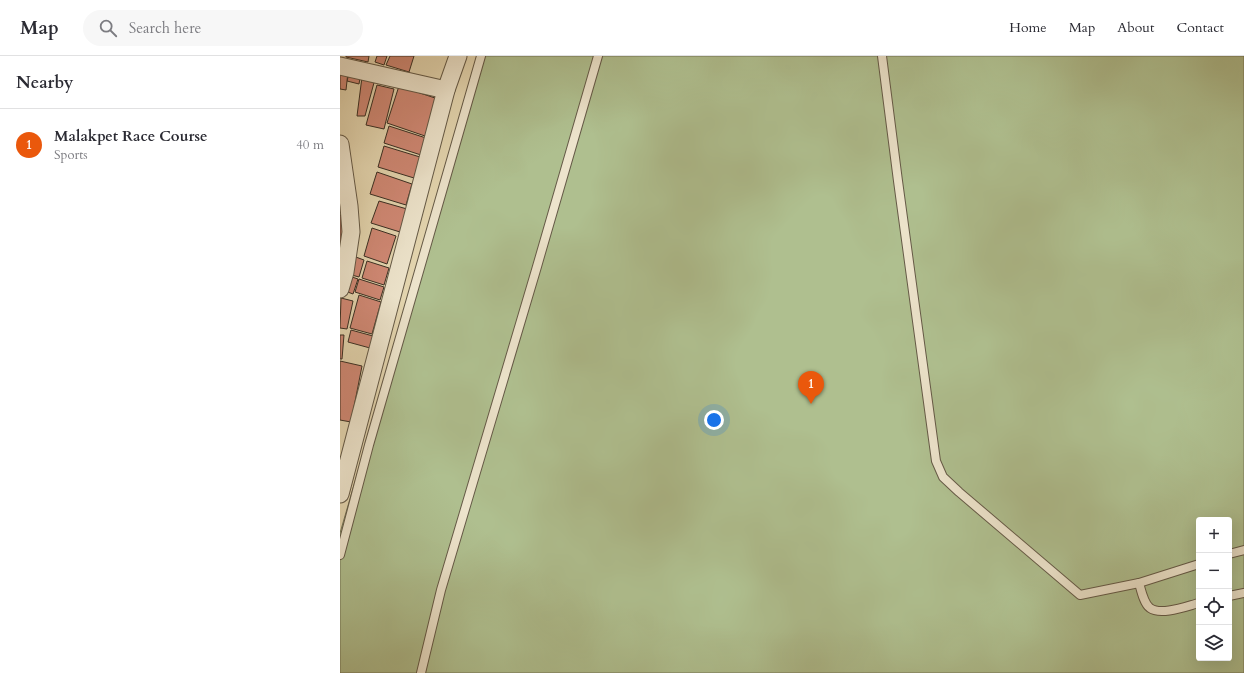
<!DOCTYPE html>
<html lang="en">
<head>
<meta charset="utf-8">
<style>
  :root { --surface:#fff; --page:#f7f7f7; --text:#2b2b33; --muted:#7c7c81; --line:#e1e1e2; --accent:#ea580c }
  body { margin:0; font-family:Cardo,serif; background:var(--page); color:var(--text) }
  .controls { position:absolute; right:12px; bottom:12px; display:grid; overflow:hidden; border-radius:4px; box-shadow:0 4px 16px #0002 }
  .controls button { width:36px; height:36px; display:grid; place-items:center; padding:0; border:0; border-bottom:1px solid var(--line); background:var(--surface); color:var(--text); font:20px sans-serif }
  .you { position:absolute; left:374px; top:364px; width:14px; height:14px; margin:-10px; border:3px solid #fff; border-radius:50%; background:#1a73e8; box-shadow:0 0 0 6px #1a73e833 }
  .badge { display:grid; place-items:center; width:26px; height:26px; border-radius:50%; background:var(--accent); color:#fff; font-size:13px; font-weight:700 }
  .pin { position:absolute; translate:-50% -33px; filter:drop-shadow(0 1px 2px #0008) }
  .pin::after { content:''; position:absolute; top:21px; width:14px; height:12px; background:inherit; clip-path:polygon(0 0,100% 0,50% 100%) }
  .list { margin:0; padding:0; list-style:none }
  h2 { display:flex; justify-content:space-between; align-items:center; height:52px; margin:0; padding:0 16px; font-size:17px }
  h2 small { font-size:13px; font-weight:400; color:var(--muted) }
  .list li { display:grid; grid-template-columns:26px 1fr auto; gap:12px; align-items:center; box-sizing:border-box; height:72px; padding:0 16px; border-top:1px solid var(--line) }
  .list b { display:block; font-size:15px; white-space:nowrap }
  .list p { margin:0; font-size:13px; white-space:nowrap; color:var(--muted) }
  .list em { font-size:13px; font-style:normal; color:var(--muted) }
  .icon { flex:none; width:22px; height:22px; fill:none; stroke:currentColor; stroke-width:2; stroke-linecap:round; stroke-linejoin:round }
  .map { position:relative; flex:none; width:904px; height:617px; overflow:hidden }
  header { display:flex; align-items:center; gap:24px; box-sizing:border-box; height:56px; padding:0 20px; background:var(--surface); border-bottom:1px solid var(--line) }
  header strong { font-size:19px }
  nav { display:flex; gap:22px; margin-inline-start:auto; font-size:14px }
  .search { width:280px; height:36px; background:var(--page); display:flex; align-items:center; gap:10px; box-sizing:border-box; padding:0 14px; border-radius:22px; color:var(--muted); font-size:15px }
  main { display:flex }
  aside { flex:1; background:var(--surface) }
  .map>svg:first-child { display:block }
  .green { fill:#afbf8f; stroke:#75785a; fill-rule:evenodd }
  .building { fill:#d08975; stroke:#3b3024 }
  .lines { fill:none; stroke-linecap:round; stroke-linejoin:round }
  .lane-casing { stroke:#655a47; stroke-width:10 }
  .street-casing { stroke:#655a47; stroke-width:19 }
  .lane { stroke:#ede4cc; stroke-width:8 }
  .street { stroke:#ede4cc; stroke-width:17 }
</style>
</head>
<body>
<header>
<strong>Map</strong>
<div class="search"><svg class="icon" aria-label="search" viewBox="0 0 24 24"><circle cx="10" cy="10" r="6"/><path d="M15 15l6 6"/></svg>Search here</div>
<nav><a>Home</a><a>Map</a><a>About</a><a>Contact</a></nav>
</header>
<main>
<aside>
<h2>Nearby<small></small></h2>
<ul class="list">
<li><span class="badge">1</span><div><b>Malakpet Race Course</b><p>Sports</p></div><em>40 m</em></li>
</ul>
</aside>
<div class="map">
<svg width="904" height="617" viewBox="0 0 904 617">
  <rect width="100%" height="100%" fill="#e4d6b0"/>
  <filter id="stains"><feTurbulence type="fractalNoise" baseFrequency=".005" numOctaves="4"/><feColorMatrix values="0 0 0 0 .2 0 0 0 0 .09 0 0 0 0 .02 0 0 0 .5 -.17"/></filter>
  <radialGradient id="worn" r=".72"><stop offset=".6" stop-color="#630" stop-opacity="0"/><stop offset="1" stop-color="#630" stop-opacity=".3"/></radialGradient>
  <path class="green" d="M137 0H904V617H0V477L65 254ZM859 464H889V602H859Z"/>
  <g class="building">
    <polygon points="6,0 29,0 28,6 6,1"/>
    <polygon points="37,0 47,0 44,9 35,6"/>
    <polygon points="50,0 74,0 69,16 46,9"/>
    <polygon points="10,14 21,16 19,28 7,25"/>
    <polygon points="0,16 8,16 6,34 0,33"/>
    <polygon points="22,21 35,23 25,60 17,60"/>
    <polygon points="37,29 54,33 44,73 26,69"/>
    <polygon points="59,30 98,43 85,80 47,67"/>
    <polygon points="49,70 86,82 81,99 44,87"/>
    <polygon points="44,90 80,101 74,122 38,111"/>
    <polygon points="37,116 72,128 66,149 30,138"/>
    <polygon points="39,145 67,153 60,176 31,167"/>
    <polygon points="0,159 6,160 3,188 0,188"/>
    <polygon points="32,172 56,180 47,208 24,200"/>
    <polygon points="13,200 24,204 19,221 8,218"/>
    <polygon points="27,205 49,212 44,229 22,222"/>
    <polygon points="9,220 18,223 13,238 5,235"/>
    <polygon points="19,223 44,231 40,244 15,236"/>
    <polygon points="19,239 41,246 32,278 10,272"/>
    <polygon points="1,242 13,245 7,273 0,272"/>
    <polygon points="11,274 33,280 30,292 8,286"/>
    <polygon points="0,279 4,279 2,303 0,303"/>
    <polygon points="0,305 22,310 11,366 0,364"/>
  </g>
  <g class="lines">
    <defs>
      <g id="lane">
        <polyline points="542,0 558,125 596,405 603,421 619,436 740,539 799,527 859,508"/>
        <polyline points="889,498 904,494"/>
        <polyline points="0,499 29,389 141,0"/>
        <path d="M799 527C801 534 804 548 810 552 821 560 847 550 859 547"/>
        <polyline points="889,540 904,537"/>
        <polyline points="81,617 101,534 196,214 258,0"/>
      </g>
      <g id="street">
        <polyline points="0,10 106,34"/>
        <polyline points="0,88 9,150 11,176 5,216 0,233"/>
        <polyline points="0,438 106,34 118,0"/>
      </g>
    </defs>
    <use href="#lane" class="lane-casing"/>
    <use href="#street" class="street-casing"/>
    <use href="#lane" class="lane"/>
    <use href="#street" class="street"/>
  </g>
  <rect width="100%" height="100%" filter="url(#stains)"/>
  <rect width="100%" height="100%" fill="url(#worn)"/>
</svg>
<div class="controls">
<button>+</button>
<button>−</button>
<button><svg class="icon" aria-label="locate" viewBox="0 0 24 24"><circle cx="12" cy="12" r="6"/><path d="M12 2v4M12 18v4M2 12h4M18 12h4"/></svg></button>
<button><svg class="icon" aria-label="layers" viewBox="0 0 24 24"><path d="M12 4l9 5-9 5-9-5zM3 14l9 5 9-5"/></svg></button>
</div>
<div class="you"></div>
<div class="pin badge" style="left:471px;top:348px">1</div>
</div>
</main>
</body>
</html>
